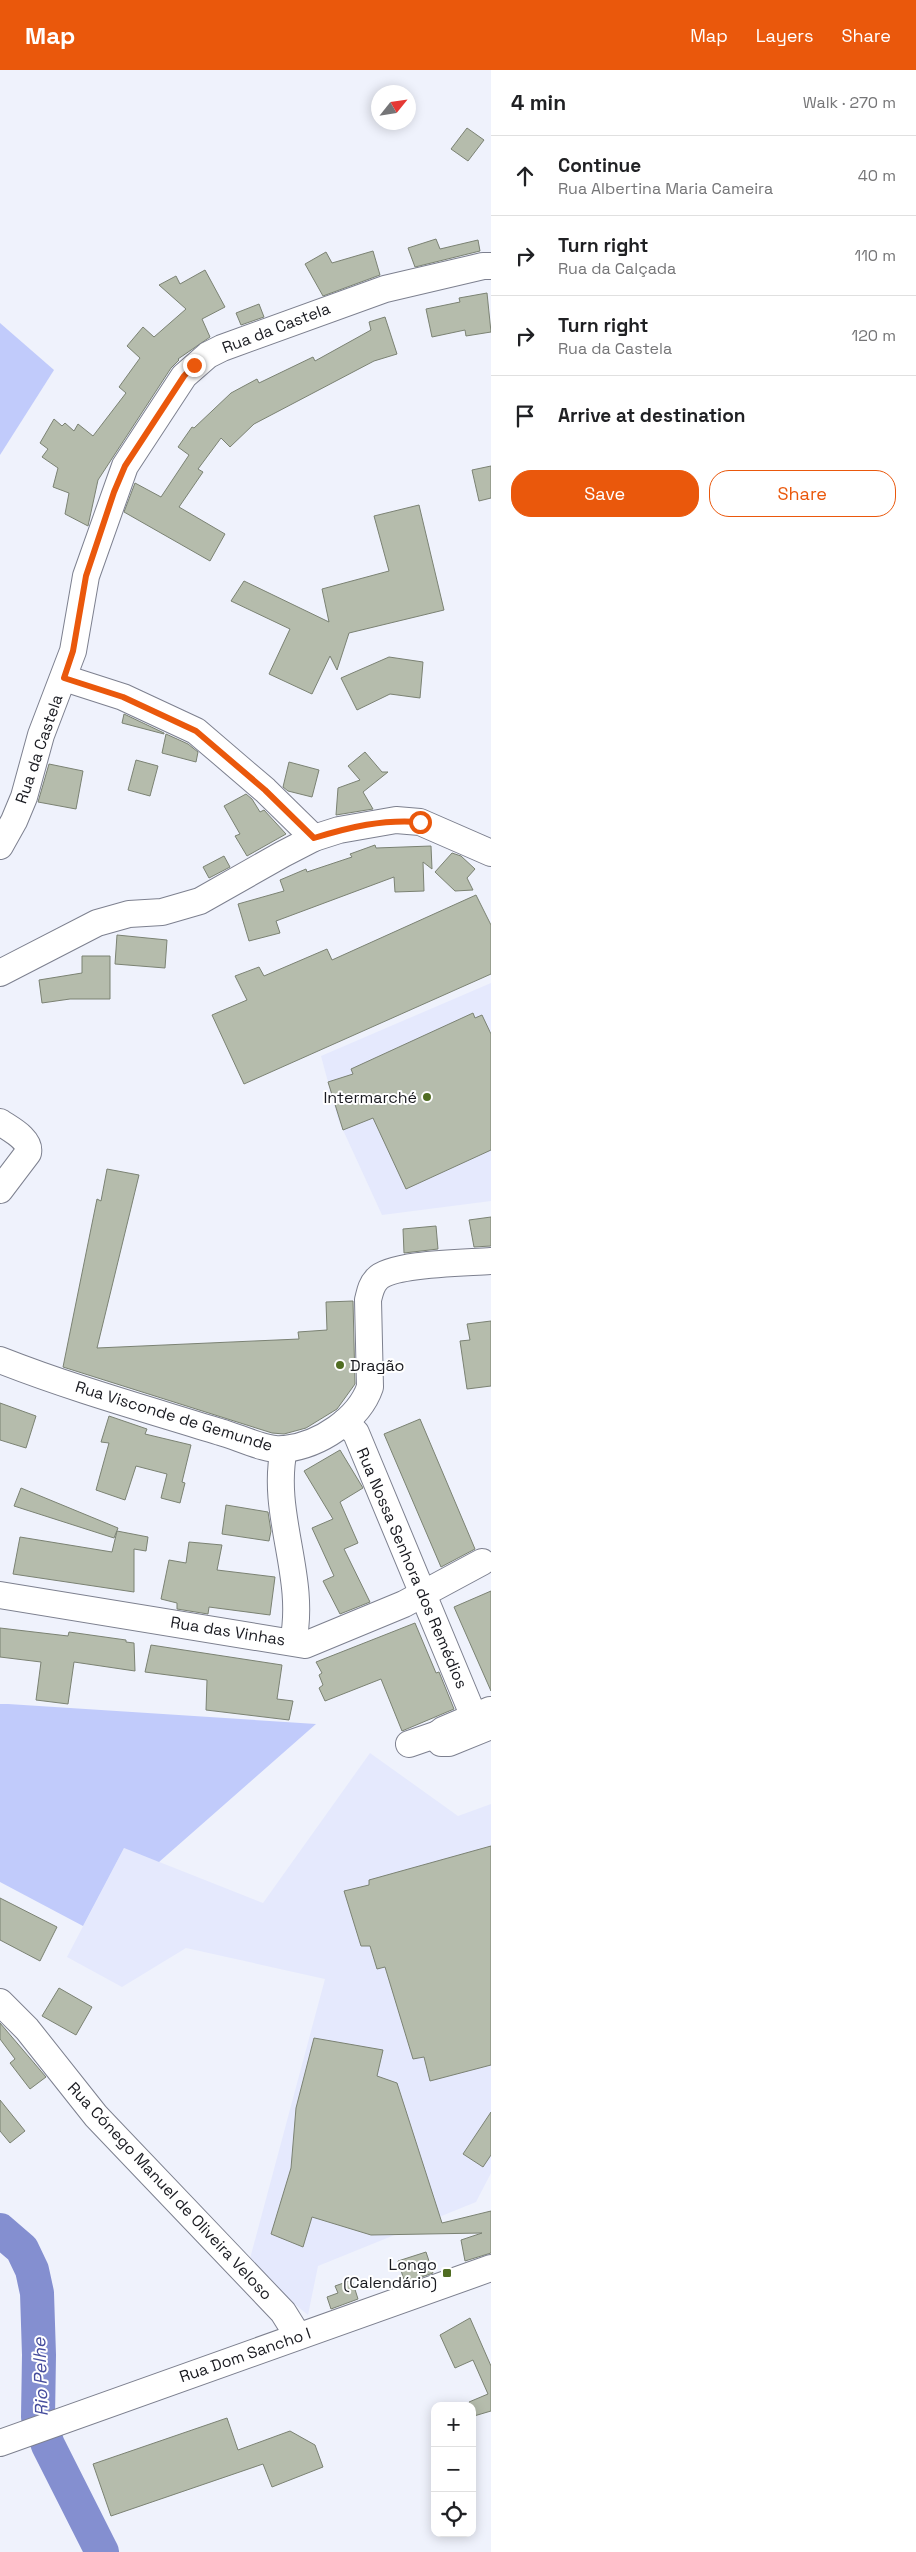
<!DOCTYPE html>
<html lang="en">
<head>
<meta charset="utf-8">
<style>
  :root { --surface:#fff; --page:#f6f6f6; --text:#202124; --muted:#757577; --line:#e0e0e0; --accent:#ea580c }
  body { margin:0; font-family:"Space Grotesk",sans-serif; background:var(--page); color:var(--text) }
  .controls { position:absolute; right:15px; bottom:15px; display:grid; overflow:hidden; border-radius:10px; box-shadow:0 2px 12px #0003 }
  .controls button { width:45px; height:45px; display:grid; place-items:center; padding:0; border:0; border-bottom:1px solid var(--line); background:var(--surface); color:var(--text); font:25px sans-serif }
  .compass { position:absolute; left:371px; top:15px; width:45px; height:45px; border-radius:50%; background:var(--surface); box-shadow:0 2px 12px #0003; rotate:60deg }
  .stop { position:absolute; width:15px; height:15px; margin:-11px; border:4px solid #ea580c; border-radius:50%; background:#fff }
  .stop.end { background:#ea580c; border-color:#fff; box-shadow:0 1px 5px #0008 }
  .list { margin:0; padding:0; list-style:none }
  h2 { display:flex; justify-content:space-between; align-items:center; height:65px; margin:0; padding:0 20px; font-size:21px }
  h2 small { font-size:16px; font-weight:400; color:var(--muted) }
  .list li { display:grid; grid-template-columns:32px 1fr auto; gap:15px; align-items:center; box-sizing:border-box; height:80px; padding:0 20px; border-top:1px solid var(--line) }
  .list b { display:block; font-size:19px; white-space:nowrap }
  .list p { margin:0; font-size:16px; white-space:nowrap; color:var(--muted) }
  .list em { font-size:16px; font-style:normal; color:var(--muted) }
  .actions { display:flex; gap:10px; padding:15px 20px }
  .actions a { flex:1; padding:11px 0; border:1px solid var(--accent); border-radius:20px; text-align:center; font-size:18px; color:var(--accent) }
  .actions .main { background:var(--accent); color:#fff }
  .icon { flex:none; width:28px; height:28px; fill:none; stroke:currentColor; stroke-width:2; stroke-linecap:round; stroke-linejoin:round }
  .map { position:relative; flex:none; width:491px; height:2482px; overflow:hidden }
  header { display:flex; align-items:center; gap:30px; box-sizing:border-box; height:70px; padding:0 25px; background:var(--accent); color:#fff }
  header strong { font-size:24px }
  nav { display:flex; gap:28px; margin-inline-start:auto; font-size:18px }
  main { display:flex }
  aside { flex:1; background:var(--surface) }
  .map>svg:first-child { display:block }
  .built { fill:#e5e9fd }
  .green { fill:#c1cbfb }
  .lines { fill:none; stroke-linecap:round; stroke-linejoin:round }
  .river { stroke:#848fd0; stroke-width:34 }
  .building { fill:#b5bcac; stroke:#7b8273 }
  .minor-casing { stroke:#7d808f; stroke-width:28 }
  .minor { stroke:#fff; stroke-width:26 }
  .route { stroke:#ea580c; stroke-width:6 }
  .poi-dot { fill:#506d22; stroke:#fff; stroke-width:2 }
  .labels { text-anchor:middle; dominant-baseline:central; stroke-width:4; stroke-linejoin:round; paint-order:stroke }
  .street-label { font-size:16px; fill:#191a20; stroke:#fff }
  .poi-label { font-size:16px; fill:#191a20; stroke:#fff; text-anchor:end }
  .water-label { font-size:18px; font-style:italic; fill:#464d9d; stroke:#fff }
</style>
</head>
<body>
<header>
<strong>Map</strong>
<nav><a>Map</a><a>Layers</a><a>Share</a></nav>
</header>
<main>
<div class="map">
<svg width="491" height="2482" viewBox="0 0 491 2482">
  <rect width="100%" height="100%" fill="#eff2fc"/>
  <g class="built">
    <polygon points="491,913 491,1131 382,1145 338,1049 321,986"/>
    <polygon points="370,1683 458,1746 491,1734 491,2103 476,2132 318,2196 308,2245 248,2196 325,1909 186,1878 122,1917 67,1887 124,1778 263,1833"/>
  </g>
  <g class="green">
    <polygon points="0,253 54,300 0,385"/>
    <polygon points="0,1634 8,1634 316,1654 159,1792 124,1778 83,1856 0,1812"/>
  </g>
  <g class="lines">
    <polyline class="river" points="0,2160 22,2179 32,2200 37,2223 39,2285 38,2347 48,2375 102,2482"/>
  </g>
  <g class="building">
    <polygon points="467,58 484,70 468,91 451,79"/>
    <polygon points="436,169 440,179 478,170 480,181 415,197 408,178"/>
    <polygon points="373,181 380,205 323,226 305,194 326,182 332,193"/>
    <polygon points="205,200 225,237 202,249 210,267 178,289 179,290 171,298 98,410 88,456 65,444 69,423 53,417 58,398 42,387 48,379 40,373 54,349 62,356 65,353 74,361 78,354 93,366 126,323 119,317 140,288 127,276 143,257 154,267 186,239 159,215 176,206 180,214"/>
    <polygon points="487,223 491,262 466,266 465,260 432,267 426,239 460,232 459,228"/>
    <polygon points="259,234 264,247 241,255 236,243"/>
    <polygon points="385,247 397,284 374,291 254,354 230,377 221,368 198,399 203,402 179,437 225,464 210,491 124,442 135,413 161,427 189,385 178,377 192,357 194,358 231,323 257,309 259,313 313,287 315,291 371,260 369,252"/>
    <polygon points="491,396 491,428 479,431 472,400"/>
    <polygon points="419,435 444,540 349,563 337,600 330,586 312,624 269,604 290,559 231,531 244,511 329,552 322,519 389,501 374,446"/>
    <polygon points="389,587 423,592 420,628 390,624 357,640 341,608"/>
    <polygon points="124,644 164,663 164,664 122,653"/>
    <polygon points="166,664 188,674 198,682 196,692 162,683"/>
    <polygon points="365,682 382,702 388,702 363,722 373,739 336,745 338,718 360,710 348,696"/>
    <polygon points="136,690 158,696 150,726 128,720"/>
    <polygon points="289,692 319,700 312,727 288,721 283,717"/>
    <polygon points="49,694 83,701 76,739 38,732"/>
    <polygon points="246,724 252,729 260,742 264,740 286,764 247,786 235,766 240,764 224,736"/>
    <polygon points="375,775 376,778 431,776 432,799 423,792 424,821 395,822 394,807 276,851 280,863 249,871 238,834 284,821 280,810 306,799 307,802 352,787 350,784"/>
    <polygon points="452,783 461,786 475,799 467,808 473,820 455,821 435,802"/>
    <polygon points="224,786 230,797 209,808 203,797"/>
    <polygon points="476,825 491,855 491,904 244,1014 212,945 247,930 235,906 259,897 264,906 327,879 332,890"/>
    <polygon points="117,865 167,870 165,898 115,894"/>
    <polygon points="82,886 110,886 110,929 70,929 42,933 39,910 82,903"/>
    <polygon points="473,943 475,948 482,945 491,964 491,1080 406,1119 373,1048 343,1060 328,1012 353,1004 351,999"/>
    <polygon points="107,1099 139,1105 97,1278 299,1269 298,1262 327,1260 326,1232 353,1231 355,1314 337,1339 306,1358 284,1364 272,1363 63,1297 97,1129 101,1131"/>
    <polygon points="491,1147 491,1176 474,1177 469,1150"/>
    <polygon points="436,1156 438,1179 404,1183 403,1159"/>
    <polygon points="491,1251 491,1316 467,1319 460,1271 470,1270 467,1254"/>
    <polygon points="0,1333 36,1346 26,1378 0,1370"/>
    <polygon points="109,1346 147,1359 145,1364 191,1375 182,1412 185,1413 180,1433 161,1428 167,1404 136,1396 125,1430 96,1420 109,1373 101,1372"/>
    <polygon points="420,1349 475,1479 441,1497 384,1364"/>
    <polygon points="340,1380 363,1418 340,1432 358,1473 344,1479 370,1532 340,1544 323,1511 334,1506 312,1458 333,1449 304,1401"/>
    <polygon points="21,1418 118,1458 114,1468 14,1436"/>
    <polygon points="226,1435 268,1442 271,1461 269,1471 222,1464"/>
    <polygon points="117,1461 148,1467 146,1481 134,1479 134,1522 13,1504 20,1467 112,1482"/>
    <polygon points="189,1472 222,1475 217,1500 275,1507 270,1545 209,1537 208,1544 177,1539 177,1533 161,1529 169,1490 186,1493"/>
    <polygon points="491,1521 491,1621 454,1537"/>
    <polygon points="415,1553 436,1603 439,1602 454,1639 402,1661 381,1609 325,1631 319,1618 323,1615 319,1605 322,1603 316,1592"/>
    <polygon points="0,1558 68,1566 69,1562 126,1570 126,1572 134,1573 135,1601 74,1592 68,1634 36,1630 41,1592 0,1587"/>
    <polygon points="151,1575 282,1595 277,1629 293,1631 289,1650 206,1640 207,1610 145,1602"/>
    <polygon points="491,1776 491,1995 430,2011 424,1987 413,1989 385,1897 377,1899 370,1876 361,1876 344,1821 369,1815 369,1810"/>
    <polygon points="0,1828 57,1857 40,1891 0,1870"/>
    <polygon points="59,1918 92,1937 76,1965 42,1946"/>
    <polygon points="0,1953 46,2007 30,2019 10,1993 15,1989 0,1969"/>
    <polygon points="314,1968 383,1980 377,2006 397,2013 442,2153 491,2141 491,2183 465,2191 461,2170 482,2163 371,2165 312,2147 303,2177 271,2164 291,2098 296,2038"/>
    <polygon points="0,2030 25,2061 10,2073 0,2061"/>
    <polygon points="491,2042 491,2085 483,2097 463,2084"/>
    <polygon points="426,2182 433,2203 405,2213 398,2191"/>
    <polygon points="352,2210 358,2229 331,2239 327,2227 338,2223 335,2216"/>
    <polygon points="470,2248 491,2296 491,2341 474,2346 472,2336 469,2332 488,2324 473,2290 455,2298 440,2265"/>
    <polygon points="227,2348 238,2380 290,2361 315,2375 323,2397 272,2417 263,2394 111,2446 93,2394"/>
  </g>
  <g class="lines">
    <defs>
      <g id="minor">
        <polyline points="64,608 123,627 196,661 265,720 314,768"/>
        <polyline points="0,776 14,751 24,727 41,665 73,581 86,506 125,396 184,306 208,285 222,278 385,219 483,196 491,196"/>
        <polyline points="0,903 97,853 129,844 162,842 200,831 283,784 314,768 339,760 396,750 420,752 491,783"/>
        <path d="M0 1052C10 1059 31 1069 28 1083L0 1120"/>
        <path d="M0 1290C71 1318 146 1339 220 1362 239 1367 265 1381 285 1379 320 1375 359 1349 370 1317L368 1230C370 1222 371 1215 377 1209 392 1193 467 1193 491 1191"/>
        <polyline points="345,1352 356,1363 474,1647"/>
        <path d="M284 1379C270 1444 307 1506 293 1572"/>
        <polyline points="0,1525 305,1575 404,1534 482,1492"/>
        <polyline points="490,1640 443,1660 438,1664 437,1669 441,1673 449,1673 491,1656"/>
        <polyline points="409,1674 438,1664"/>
        <polyline points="0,1932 27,1959 96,2046 283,2242 298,2266"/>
        <polyline points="0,2373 491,2198"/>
      </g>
    </defs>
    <use href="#minor" class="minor-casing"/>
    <use href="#minor" class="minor"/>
  </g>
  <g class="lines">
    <path class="route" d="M194 295 184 306 125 396 114 422 86 506 73 581 64 608 123 627 196 661 265 720 314 768C350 757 383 749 420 752"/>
  </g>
  <g class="poi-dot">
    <circle cx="427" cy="1027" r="5"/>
    <circle cx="340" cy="1295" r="5"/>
    <rect x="442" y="2198" width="10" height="10" rx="2.5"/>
  </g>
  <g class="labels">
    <g class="street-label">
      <text transform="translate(276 258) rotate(-21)">Rua da Castela</text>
      <text transform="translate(39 679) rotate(-71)">Rua da Castela</text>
      <text transform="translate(174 1346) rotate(17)">Rua Visconde de Gemunde</text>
      <text transform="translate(412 1498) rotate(67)">Rua Nossa Senhora dos Remédios</text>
      <text transform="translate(228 1561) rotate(9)">Rua das Vinhas</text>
      <text transform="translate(170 2121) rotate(47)">Rua Cónego Manuel de Oliveira Veloso</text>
      <text transform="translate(245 2285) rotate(-19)">Rua Dom Sancho I</text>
    </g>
    <g class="poi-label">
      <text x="417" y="1027">Intermarché</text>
      <text x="350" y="1295" text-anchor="start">Dragão</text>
      <text x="437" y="2194">Longo<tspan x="437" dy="18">(Calendário)</tspan></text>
    </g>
    <g class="water-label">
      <text transform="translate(40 2307) rotate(-92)">Rio Pelhe</text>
    </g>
  </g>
</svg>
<div class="controls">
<button>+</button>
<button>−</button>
<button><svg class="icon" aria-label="locate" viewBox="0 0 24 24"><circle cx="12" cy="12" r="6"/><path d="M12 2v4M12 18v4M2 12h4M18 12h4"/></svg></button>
</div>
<svg class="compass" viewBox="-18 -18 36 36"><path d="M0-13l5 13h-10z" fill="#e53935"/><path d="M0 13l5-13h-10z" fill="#757577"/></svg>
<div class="stop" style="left:420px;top:752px"></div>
<div class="stop end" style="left:194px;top:295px"></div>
</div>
<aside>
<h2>4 min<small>Walk · 270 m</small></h2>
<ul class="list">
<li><svg class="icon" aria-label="ahead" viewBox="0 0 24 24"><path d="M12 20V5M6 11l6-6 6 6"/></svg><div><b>Continue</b><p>Rua Albertina Maria Cameira</p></div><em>40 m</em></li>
<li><svg class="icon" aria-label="right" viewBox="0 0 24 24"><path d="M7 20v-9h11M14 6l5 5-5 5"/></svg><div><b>Turn right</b><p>Rua da Calçada</p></div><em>110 m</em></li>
<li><svg class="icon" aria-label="right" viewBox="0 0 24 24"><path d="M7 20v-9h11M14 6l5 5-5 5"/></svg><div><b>Turn right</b><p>Rua da Castela</p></div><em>120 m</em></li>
<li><svg class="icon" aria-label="arrive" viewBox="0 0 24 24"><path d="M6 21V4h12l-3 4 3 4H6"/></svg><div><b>Arrive at destination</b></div></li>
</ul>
<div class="actions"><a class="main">Save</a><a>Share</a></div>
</aside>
</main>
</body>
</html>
